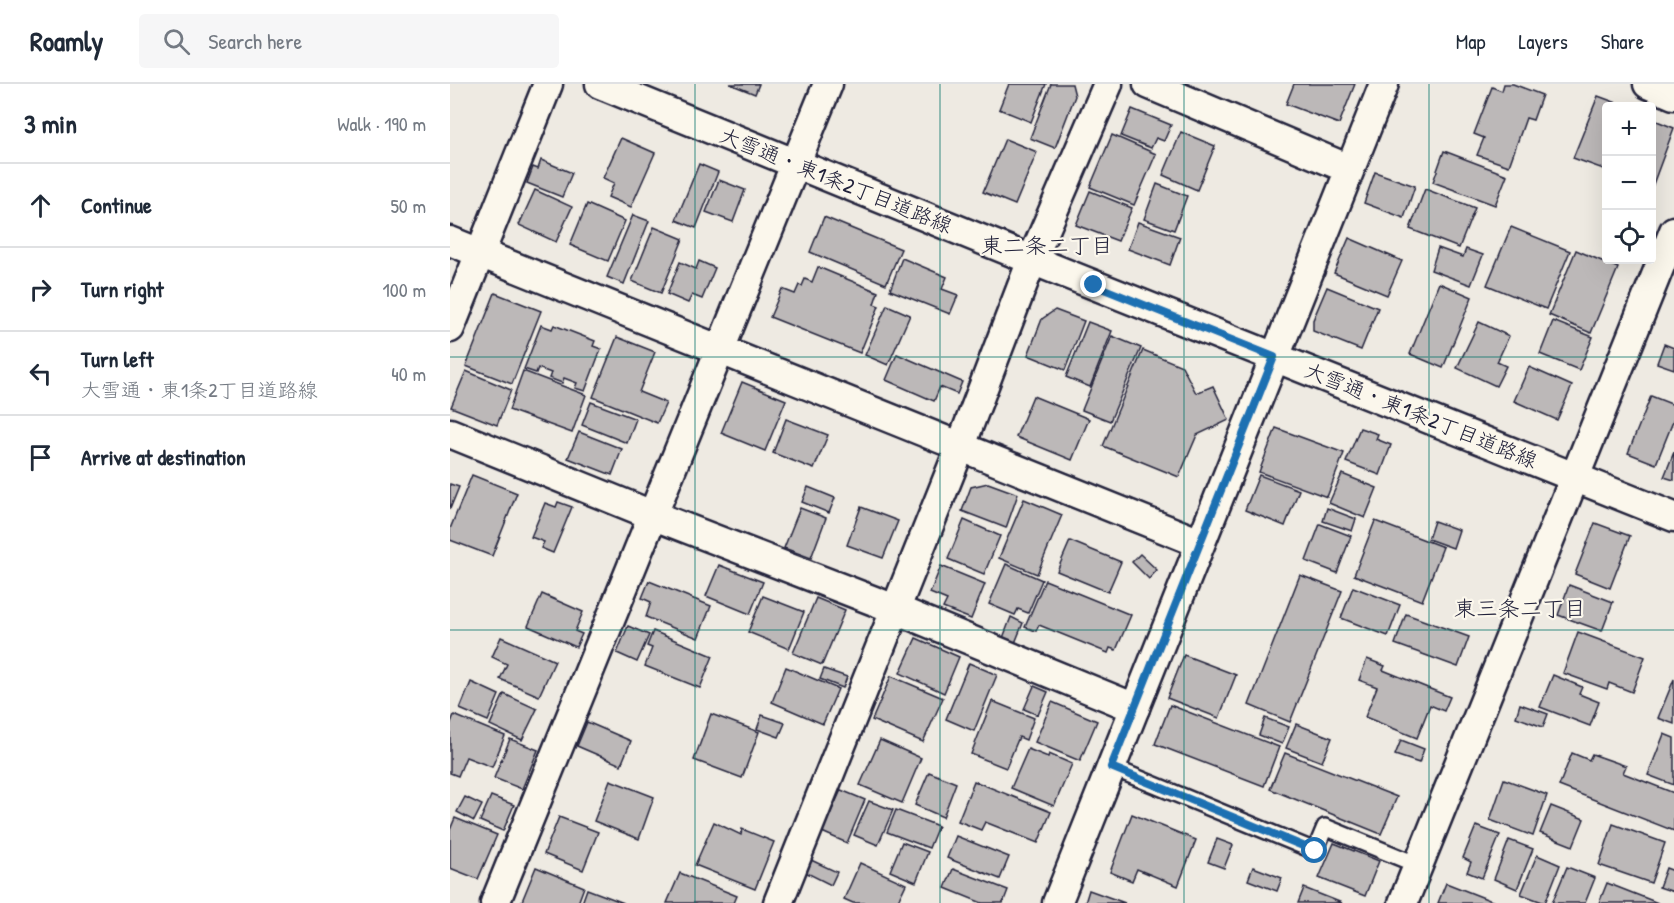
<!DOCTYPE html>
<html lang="en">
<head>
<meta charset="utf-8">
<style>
  :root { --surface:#fff; --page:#f6f6f7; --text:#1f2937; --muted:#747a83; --line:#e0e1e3 }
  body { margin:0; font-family:"Patrick Hand","Klee One",sans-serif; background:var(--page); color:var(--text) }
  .controls { position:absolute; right:18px; top:18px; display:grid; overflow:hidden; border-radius:6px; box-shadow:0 6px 24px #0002 }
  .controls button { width:54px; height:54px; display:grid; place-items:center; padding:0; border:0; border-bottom:2px solid var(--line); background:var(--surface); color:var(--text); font:30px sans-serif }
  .stop { position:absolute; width:18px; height:18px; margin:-14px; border:4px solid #1f6fb2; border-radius:50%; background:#fff }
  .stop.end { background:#1f6fb2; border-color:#fff; box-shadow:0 2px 6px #0008 }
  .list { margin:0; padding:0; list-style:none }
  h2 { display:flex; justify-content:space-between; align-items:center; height:78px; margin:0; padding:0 24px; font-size:26px }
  h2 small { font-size:20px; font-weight:400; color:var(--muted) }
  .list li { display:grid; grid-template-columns:39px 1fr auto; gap:18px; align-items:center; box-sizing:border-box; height:84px; padding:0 24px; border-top:2px solid var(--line) }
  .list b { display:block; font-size:22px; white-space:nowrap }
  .list p { margin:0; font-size:20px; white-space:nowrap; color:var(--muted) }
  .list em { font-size:20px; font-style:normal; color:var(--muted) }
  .icon { flex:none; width:33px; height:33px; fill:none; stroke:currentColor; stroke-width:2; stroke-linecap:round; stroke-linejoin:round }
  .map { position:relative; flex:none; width:1224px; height:819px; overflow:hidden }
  header { display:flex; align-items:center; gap:36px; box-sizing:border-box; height:84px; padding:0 30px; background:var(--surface); border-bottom:2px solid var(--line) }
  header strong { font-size:28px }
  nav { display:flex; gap:33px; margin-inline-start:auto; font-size:21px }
  .search { width:420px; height:54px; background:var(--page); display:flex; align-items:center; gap:15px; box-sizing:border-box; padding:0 21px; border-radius:6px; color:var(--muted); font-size:22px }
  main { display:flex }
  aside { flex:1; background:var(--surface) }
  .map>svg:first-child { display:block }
  .building { fill:#bcb8b8; stroke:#22223b; stroke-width:1.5 }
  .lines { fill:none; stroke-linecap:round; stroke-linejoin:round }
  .lane-casing { stroke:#22223b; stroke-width:20 }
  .street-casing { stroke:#22223b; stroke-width:33 }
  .lane { stroke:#fbf7ec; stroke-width:15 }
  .street { stroke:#fbf7ec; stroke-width:28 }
  .route { stroke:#1f6fb2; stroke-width:8 }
  .grid { fill:none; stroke:#0f766e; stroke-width:1.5; stroke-opacity:0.55 }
  .labels { text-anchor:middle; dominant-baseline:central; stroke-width:4.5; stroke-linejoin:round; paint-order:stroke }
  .street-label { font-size:21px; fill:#22223b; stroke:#fbf7ec }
  .neighbourhood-label { font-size:22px; fill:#22223b; stroke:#fbf7ec }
</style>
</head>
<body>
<header>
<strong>Roamly</strong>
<div class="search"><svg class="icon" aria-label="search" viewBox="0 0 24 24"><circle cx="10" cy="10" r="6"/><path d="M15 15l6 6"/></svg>Search here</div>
<nav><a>Map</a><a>Layers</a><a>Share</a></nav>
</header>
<main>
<aside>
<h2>3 min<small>Walk · 190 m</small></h2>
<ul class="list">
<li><svg class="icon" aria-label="ahead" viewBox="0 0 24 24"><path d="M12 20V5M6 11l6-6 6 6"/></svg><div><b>Continue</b></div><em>50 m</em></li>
<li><svg class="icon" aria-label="right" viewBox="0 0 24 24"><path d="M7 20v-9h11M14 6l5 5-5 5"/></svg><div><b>Turn right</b></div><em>100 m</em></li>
<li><svg class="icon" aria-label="left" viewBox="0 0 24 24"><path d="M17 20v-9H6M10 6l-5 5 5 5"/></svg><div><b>Turn left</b><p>大雪通・東1条2丁目道路線</p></div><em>40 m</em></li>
<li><svg class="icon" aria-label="arrive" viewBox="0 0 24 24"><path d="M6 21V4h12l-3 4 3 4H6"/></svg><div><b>Arrive at destination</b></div></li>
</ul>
</aside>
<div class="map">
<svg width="1224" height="819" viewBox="0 0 1224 819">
  <rect width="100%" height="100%" fill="#eeeae2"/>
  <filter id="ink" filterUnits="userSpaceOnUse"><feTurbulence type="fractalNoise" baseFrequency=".0167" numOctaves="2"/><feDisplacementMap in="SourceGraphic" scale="12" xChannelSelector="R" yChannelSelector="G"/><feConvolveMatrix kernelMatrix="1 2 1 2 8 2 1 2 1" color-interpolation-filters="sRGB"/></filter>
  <g filter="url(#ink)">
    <g class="building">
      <polygon points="280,0 309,0 305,10"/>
      <polygon points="559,0 596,0 581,38 549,25"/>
      <polygon points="601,0 622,0 625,12 605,64 580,54"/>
      <polygon points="844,0 905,0 889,40 836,20"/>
      <polygon points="1054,0 1063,0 1092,11 1083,36 1076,34 1059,82 1027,71 1034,54 1024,50 1042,3 1052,7"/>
      <polygon points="1148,12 1175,22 1156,22 1156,86 1123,74"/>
      <polygon points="682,25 721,41 714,57 706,54 701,64 671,52"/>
      <polygon points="1202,35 1224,44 1202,103"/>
      <polygon points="731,48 765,62 747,106 713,91"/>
      <polygon points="662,51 706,70 684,121 640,103"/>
      <polygon points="171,54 205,69 181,123 158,113 164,99 153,94"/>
      <polygon points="555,55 587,68 565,121 533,108"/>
      <polygon points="994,67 1057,91 1045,121 983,98"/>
      <polygon points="91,76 122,89 112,113 77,99 83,83 88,85"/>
      <polygon points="249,80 268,88 246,144 226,136"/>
      <polygon points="925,88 965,102 954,134 914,119"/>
      <polygon points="269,96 295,106 283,138 256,128"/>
      <polygon points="707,100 737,112 724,146 694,135"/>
      <polygon points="975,105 1025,124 1009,164 960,145"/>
      <polygon points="85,106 122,123 106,158 69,141"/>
      <polygon points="640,107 682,124 668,157 626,141"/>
      <polygon points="137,120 175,137 158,177 120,161"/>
      <polygon points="183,131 199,137 174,200 157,193"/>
      <polygon points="374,133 451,165 436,200 360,168"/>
      <polygon points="688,138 730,153 720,181 678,165"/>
      <polygon points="204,143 233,155 211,209 182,197"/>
      <polygon points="1061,143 1120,167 1096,225 1037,201"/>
      <polygon points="899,154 952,177 937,211 884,189"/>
      <polygon points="988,164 1013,173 1016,165 1033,171 1021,201 981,186"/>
      <polygon points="1126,166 1168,184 1141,249 1099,231"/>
      <polygon points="452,174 497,193 492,205 508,211 500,230 440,206"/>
      <polygon points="249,177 265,184 252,215 242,211 238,219 217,210 230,178 246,185"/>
      <polygon points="368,183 428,208 424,220 429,222 410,269 320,233 332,205 345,210 349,201 352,202 355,195 362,198"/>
      <polygon points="989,199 1022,213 993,284 960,270"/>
      <polygon points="877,203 928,224 911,266 863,247 863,236"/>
      <polygon points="45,209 91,227 62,300 16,282"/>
      <polygon points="437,221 460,231 438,281 415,271"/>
      <polygon points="605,226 634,237 615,286 578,271 592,235"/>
      <polygon points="1103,237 1143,253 1129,286 1090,270"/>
      <polygon points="638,238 662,247 640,303 616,293"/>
      <polygon points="1029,238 1059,252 1047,278 1056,282 1046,302 1007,284"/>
      <polygon points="91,241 102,245 104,241 145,257 143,262 151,265 135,307 125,304 127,299 114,294 112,299 99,294 101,289 88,284 86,289 74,285"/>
      <polygon points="662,252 691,264 660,337 632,326"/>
      <polygon points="167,253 205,268 189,308 216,319 207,339 143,313"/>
      <polygon points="1214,260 1224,264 1224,285 1207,279"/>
      <polygon points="693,266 732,282 746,309 763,302 779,336 747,351 729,393 653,362"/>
      <polygon points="447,270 512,298 507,310 490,303 484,317 436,296"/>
      <polygon points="1079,283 1122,302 1107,336 1064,317"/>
      <polygon points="16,287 61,306 47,341 1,323"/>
      <polygon points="73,287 136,311 122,349 59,326"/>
      <polygon points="292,298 336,316 315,367 271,349"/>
      <polygon points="583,312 639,335 622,376 566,353"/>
      <polygon points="1201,312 1224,321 1224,335 1206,380 1178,369"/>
      <polygon points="141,318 186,335 177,359 132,341"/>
      <polygon points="336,335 378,351 364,385 323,369"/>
      <polygon points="826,344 894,369 877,413 809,388"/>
      <polygon points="910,344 928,350 926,355 941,361 930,391 896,378"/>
      <polygon points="129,348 172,365 162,391 118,374"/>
      <polygon points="1224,368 1224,396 1214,393"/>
      <polygon points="892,390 927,404 915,434 879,419"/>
      <polygon points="22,391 67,409 42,472 0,456 0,445"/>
      <polygon points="809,391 849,406 835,442 795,426"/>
      <polygon points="538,399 568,410 556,444 512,427 521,403"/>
      <polygon points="0,400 9,403 0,425"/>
      <polygon points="358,403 385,414 379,429 352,418"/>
      <polygon points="574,415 612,431 587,490 549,474"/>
      <polygon points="108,418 122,423 103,469 91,464 94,458 81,453 95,419 106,423"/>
      <polygon points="411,423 448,437 433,474 397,461"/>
      <polygon points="350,424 376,434 361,474 334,464"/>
      <polygon points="877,424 906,435 902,447 873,437"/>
      <polygon points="514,436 550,452 534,490 498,475"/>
      <polygon points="925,437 993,463 972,517 904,491"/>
      <polygon points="984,437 1009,446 1003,464 978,455"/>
      <polygon points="1145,439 1180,452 1160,504 1125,490"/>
      <polygon points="870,440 901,452 887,489 856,477"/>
      <polygon points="620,457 671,478 658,508 607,487"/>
      <polygon points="690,470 707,486 699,495 682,478"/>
      <polygon points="556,480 592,496 578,529 568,525 565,531 539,520"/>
      <polygon points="269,481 313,498 300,530 256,512"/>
      <polygon points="491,482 535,500 521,535 493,524 497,516 480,509"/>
      <polygon points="850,491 892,507 840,638 799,621"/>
      <polygon points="595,496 681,531 666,566 660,564 658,569 589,541 586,547 575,543"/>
      <polygon points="199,497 261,522 248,554 196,533 201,518 192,514"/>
      <polygon points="1119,501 1163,518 1152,547 1108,531"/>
      <polygon points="903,503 950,521 938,552 891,534"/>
      <polygon points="92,510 133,528 125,547 132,550 126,563 78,542"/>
      <polygon points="313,512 354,528 339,565 298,548"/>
      <polygon points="366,514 395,526 372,581 343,569"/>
      <polygon points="956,530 1019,553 1008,583 945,560"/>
      <polygon points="561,533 573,539 565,559 553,554"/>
      <polygon points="178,542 199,551 187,578 167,569"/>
      <polygon points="203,547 263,572 250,604 195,582 202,564 197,562"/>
      <polygon points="1128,548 1195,573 1182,608 1159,599 1157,605 1113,589"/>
      <polygon points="51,553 105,577 89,612 50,595 57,580 42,573"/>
      <polygon points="466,554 509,573 494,609 450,589"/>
      <polygon points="734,571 786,591 769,634 717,614"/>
      <polygon points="917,575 935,582 933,586 1000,613 994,627 980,621 967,654 915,633 927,603 909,596"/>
      <polygon points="519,579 547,591 524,647 496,635"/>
      <polygon points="336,583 388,605 373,640 322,618"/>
      <polygon points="374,585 397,593 393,604 370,595"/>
      <polygon points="1103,591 1132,603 1129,610 1149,618 1140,642 1090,623"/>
      <polygon points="441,592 493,614 473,658 422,636"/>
      <polygon points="1224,595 1224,640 1208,634"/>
      <polygon points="21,598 49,611 38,637 10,625"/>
      <polygon points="584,602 598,608 588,631 574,625"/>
      <polygon points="54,610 87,625 72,656 40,641"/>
      <polygon points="542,617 584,634 576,656 569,653 556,684 521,670"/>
      <polygon points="602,618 647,637 630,677 585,658"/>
      <polygon points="1070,620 1098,630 1093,643 1066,633"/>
      <polygon points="720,621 829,663 814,702 705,660"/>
      <polygon points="261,630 309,648 292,694 244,676"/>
      <polygon points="4,631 55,652 42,683 16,673 8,692 0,689 0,641"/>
      <polygon points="312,631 335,639 329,653 307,645"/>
      <polygon points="815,634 839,643 832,660 809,651"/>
      <polygon points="137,638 181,657 171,681 127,662"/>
      <polygon points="846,640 882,654 872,678 836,664"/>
      <polygon points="1214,650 1224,654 1224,701 1198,691"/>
      <polygon points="60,655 88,666 72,705 44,694"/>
      <polygon points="430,656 471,674 452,719 410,701"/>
      <polygon points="951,656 974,665 969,679 945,671"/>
      <polygon points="578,665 598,673 599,670 622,680 604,722 561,704"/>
      <polygon points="835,669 947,713 931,750 820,705"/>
      <polygon points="1122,669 1139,676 1142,670 1176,682 1173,689 1224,709 1224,747 1109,702"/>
      <polygon points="479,688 506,699 493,733 465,721"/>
      <polygon points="1054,695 1097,711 1083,752 1040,736"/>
      <polygon points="160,696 204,713 189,755 144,737"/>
      <polygon points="524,697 601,728 588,759 535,738 531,746 508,737"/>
      <polygon points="391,706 415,716 397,759 372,748"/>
      <polygon points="41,712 64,721 53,747 30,737"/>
      <polygon points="15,713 32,721 24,737 7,728"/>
      <polygon points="419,717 443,726 428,761 404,751"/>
      <polygon points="1101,722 1134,735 1123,762 1090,749"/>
      <polygon points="446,726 488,742 479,764 437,748"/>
      <polygon points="682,730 746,756 728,802 687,785 682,797 660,788"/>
      <polygon points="109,733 148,748 133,786 94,770"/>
      <polygon points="5,734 47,751 28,795 0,784 0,746"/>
      <polygon points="264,738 291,751 292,745 324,758 305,805 245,781"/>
      <polygon points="1163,740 1215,759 1201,799 1149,781"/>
      <polygon points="1026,742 1050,751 1032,794 1017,788 1021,778 1013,774"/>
      <polygon points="506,752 559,773 550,795 497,774"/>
      <polygon points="767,755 783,761 774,784 758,778"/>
      <polygon points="1059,756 1083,765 1067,805 1044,795"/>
      <polygon points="452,758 478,768 466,798 440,787"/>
      <polygon points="884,759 929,777 915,812 869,794"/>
      <polygon points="1087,771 1110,781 1095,819 1071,810"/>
      <polygon points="361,776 387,788 381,801 355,788"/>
      <polygon points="410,779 456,800 447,819 403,819 394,815"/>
      <polygon points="86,783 134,803 128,819 77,819 72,817"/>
      <polygon points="803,783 832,794 827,807 798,796"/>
      <polygon points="1117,783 1145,794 1135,819 1102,819"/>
      <polygon points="1216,784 1224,787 1224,808 1209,803"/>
      <polygon points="503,785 558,806 553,819 532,819 495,804"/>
      <polygon points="230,789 287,812 284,819 217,819"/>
      <polygon points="996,799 1047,819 988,819"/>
      <polygon points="1157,799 1208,819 1149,819"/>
      <polygon points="854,804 892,819 848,819"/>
      <polygon points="137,805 174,819 132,819"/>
      <polygon points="639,806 675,819 635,819"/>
    </g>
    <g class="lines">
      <defs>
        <polyline id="lane" points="661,683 865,767 875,743 968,781"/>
        <g id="street">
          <polyline points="150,0 582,176 1224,433"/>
          <polyline points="698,0 899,85"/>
          <polyline points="1198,0 1224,11"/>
          <polyline points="0,157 750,459"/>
          <polyline points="0,244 98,0"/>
          <polyline points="0,349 202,431 445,525 685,624"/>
          <polyline points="45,819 378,0"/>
          <polyline points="328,819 510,364 582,176 658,0"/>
          <polyline points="607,819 934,0"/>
          <polyline points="953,819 1224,147"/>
        </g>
      </defs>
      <use href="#lane" class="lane-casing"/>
      <use href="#street" class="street-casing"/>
      <use href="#lane" class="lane"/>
      <use href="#street" class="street"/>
    </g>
  </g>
  <g class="lines" filter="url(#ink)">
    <polyline class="route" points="644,201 824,273 661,683 865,767"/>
  </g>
  <path class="grid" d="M245 0V819M490 0V819M734 0V819M979 0V819M0 273H1224M0 546H1224"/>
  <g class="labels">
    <g class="street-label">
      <text transform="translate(386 96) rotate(22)">大雪通・東1条2丁目道路線</text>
      <text transform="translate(971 331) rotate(22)">大雪通・東1条2丁目道路線</text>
    </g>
    <g class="neighbourhood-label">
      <text x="597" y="161">東二条二丁目</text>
      <text x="1070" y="524">東三条二丁目</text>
    </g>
  </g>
</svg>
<div class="controls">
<button>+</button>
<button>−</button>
<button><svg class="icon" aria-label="locate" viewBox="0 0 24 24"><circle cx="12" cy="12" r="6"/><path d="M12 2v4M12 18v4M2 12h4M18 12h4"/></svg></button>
</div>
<div class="stop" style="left:865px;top:767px"></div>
<div class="stop end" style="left:644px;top:201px"></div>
</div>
</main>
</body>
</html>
